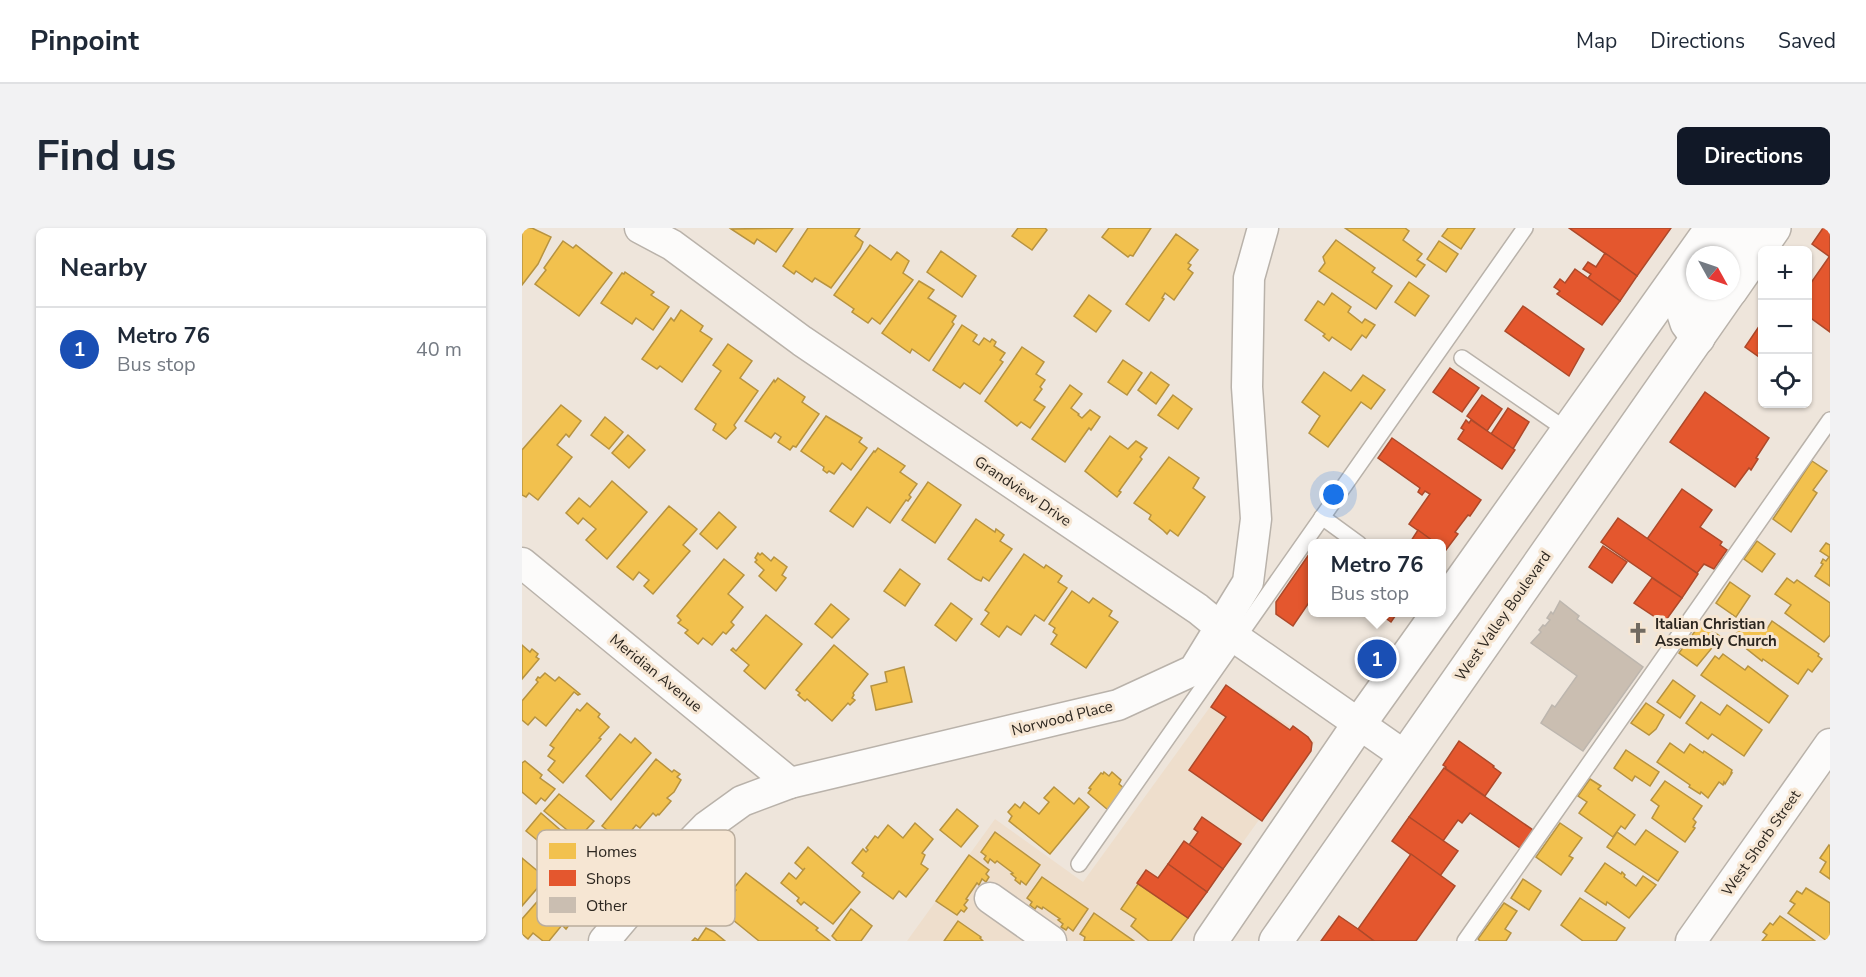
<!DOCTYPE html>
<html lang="en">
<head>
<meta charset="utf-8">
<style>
  :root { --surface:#fff; --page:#f2f2f3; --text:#1f2937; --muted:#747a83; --line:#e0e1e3; --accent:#111827 }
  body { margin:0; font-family:"Nunito Sans",sans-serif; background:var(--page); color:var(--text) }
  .controls { position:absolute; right:18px; top:18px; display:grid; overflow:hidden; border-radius:9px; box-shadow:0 2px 4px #0004 }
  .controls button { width:54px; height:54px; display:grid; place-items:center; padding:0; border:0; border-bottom:2px solid var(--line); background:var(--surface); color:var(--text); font:30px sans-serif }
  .compass { position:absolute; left:1164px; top:18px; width:54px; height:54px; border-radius:50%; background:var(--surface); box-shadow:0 2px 4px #0004; rotate:130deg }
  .you { position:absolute; left:812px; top:267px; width:21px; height:21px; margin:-15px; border:4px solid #fff; border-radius:50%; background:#1a73e8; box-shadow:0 0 0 9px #1a73e833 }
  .badge { display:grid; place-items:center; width:39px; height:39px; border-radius:50%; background:var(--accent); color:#fff; font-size:20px; font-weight:700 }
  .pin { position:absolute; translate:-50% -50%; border:3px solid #fff; box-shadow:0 2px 6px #0006 }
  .popup { position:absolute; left:786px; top:311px; width:138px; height:78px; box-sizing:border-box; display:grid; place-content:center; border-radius:9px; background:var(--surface); filter:drop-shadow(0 2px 4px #0005); font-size:20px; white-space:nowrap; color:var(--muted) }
  .popup b { font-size:22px; color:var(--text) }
  .popup::after { content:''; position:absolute; left:50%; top:100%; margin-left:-12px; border:12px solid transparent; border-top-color:var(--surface) }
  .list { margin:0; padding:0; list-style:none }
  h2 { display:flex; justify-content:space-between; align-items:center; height:78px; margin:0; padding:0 24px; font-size:26px }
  h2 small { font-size:20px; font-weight:400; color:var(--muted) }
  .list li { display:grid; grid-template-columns:39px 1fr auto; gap:18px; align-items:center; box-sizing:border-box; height:84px; padding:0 24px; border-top:2px solid var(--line) }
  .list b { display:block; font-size:22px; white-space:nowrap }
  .list p { margin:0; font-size:20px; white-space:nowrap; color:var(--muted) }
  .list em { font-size:20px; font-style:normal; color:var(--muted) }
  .icon { flex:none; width:33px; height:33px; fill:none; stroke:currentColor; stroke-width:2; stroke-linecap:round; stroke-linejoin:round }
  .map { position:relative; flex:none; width:1308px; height:713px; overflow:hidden; border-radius:9px }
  header { display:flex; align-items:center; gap:36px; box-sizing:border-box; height:84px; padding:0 30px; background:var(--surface); border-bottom:2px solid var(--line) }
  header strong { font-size:28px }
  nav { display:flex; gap:33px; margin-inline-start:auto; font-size:21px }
  .intro { display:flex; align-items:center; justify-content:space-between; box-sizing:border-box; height:144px; padding:0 36px }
  h1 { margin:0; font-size:42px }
  .button { padding:15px 27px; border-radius:9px; background:var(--accent); color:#fff; font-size:21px; font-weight:700 }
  main { display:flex; gap:36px; padding:0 36px }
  aside { flex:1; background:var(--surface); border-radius:9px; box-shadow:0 2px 4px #0004 }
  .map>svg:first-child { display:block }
  .built { fill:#eedecc }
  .homes { fill:#f2c14e; stroke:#b79340; stroke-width:1.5 }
  .shops { fill:#e4572e; stroke:#ad492a; stroke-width:1.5 }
  .building { fill:#cabeb1; stroke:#bdb6ae; stroke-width:1.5 }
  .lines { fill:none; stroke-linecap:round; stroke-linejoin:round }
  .lane-casing { stroke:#b9b2aa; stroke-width:18 }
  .street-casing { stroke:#b9b2aa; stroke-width:33 }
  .primary-casing { stroke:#b9b2aa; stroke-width:36 }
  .lane { stroke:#fcfbfa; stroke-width:15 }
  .street { stroke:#fcfbfa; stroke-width:30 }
  .primary { stroke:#fcfbfa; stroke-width:33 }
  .labels { text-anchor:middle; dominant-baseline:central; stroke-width:6; stroke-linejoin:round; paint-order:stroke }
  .street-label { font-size:15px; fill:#2d2720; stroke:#f6e6d3 }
  .poi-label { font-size:15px; font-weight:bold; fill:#2d2720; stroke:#f6e6d3; text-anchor:start }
  .key { fill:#f6e6d3; stroke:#baad9d; stroke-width:1.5 }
  .key-label { font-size:16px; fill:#2d2720 }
</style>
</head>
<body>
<header>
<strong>Pinpoint</strong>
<nav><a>Map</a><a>Directions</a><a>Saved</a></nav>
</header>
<div class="intro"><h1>Find us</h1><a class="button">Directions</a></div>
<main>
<aside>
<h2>Nearby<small></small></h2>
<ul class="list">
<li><span class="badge" style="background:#1a4fb4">1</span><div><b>Metro 76</b><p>Bus stop</p></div><em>40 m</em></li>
</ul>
</aside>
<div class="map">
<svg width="1308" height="713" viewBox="0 0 1308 713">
  <rect width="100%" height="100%" fill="#eee5db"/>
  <polygon class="built" points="704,457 793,514 650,713 385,713 473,591 561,654"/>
  <g class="homes">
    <polygon points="0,0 10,0 29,9 16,36 0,57"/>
    <polygon points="271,0 254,24 235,11 232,16 209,1"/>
    <polygon points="286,0 338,0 333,8 341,14 338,21 309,60 293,50 290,54 274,43 272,46 261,38"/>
    <polygon points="496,0 523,0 525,2 510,22 490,8"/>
    <polygon points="587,0 629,0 611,28 608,27 606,29 580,9"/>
    <polygon points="823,0 883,0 887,3 881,12 900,26 895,32 903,37 894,49"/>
    <polygon points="926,0 953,0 939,21 920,8"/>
    <polygon points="654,6 676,22 666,35 669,37 666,41 671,45 652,72 643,65 640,70 642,71 627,93 604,76"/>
    <polygon points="814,12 853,40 850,44 870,58 854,81 797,43 803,35 801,29"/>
    <polygon points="41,13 51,20 54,17 90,45 57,88 13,56 24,42 22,40"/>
    <polygon points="917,13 936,26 924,44 905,31"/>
    <polygon points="348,17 369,32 375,24 387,33 381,45 391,52 358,96 350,90 346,95 330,84 332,81 312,67"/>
    <polygon points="419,23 454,48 440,69 405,44"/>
    <polygon points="103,44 132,64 129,67 147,79 131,102 114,90 110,96 79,75 100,45 102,46"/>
    <polygon points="397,53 412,62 406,70 434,88 430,94 432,96 407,133 390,121 388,125 360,105"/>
    <polygon points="887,54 907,68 893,88 873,74"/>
    <polygon points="810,65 829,79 826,84 840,95 843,91 853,97 844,110 840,107 829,122 810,109 807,113 801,108 803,106 783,92 796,73 802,77"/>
    <polygon points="567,67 589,83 574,104 552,88"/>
    <polygon points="159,82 181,98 178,103 190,111 160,154 138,138 135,141 120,131 149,90 152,93"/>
    <polygon points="440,97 455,107 451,113 457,117 462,110 468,114 470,111 474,114 472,118 483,125 478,132 481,134 458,166 442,155 438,160 411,142"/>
    <polygon points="206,116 230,133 218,150 236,163 212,197 214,200 204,211 191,202 194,196 173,181 199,143 191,137"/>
    <polygon points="500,119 522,134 514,146 523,152 518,159 520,161 512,172 523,179 508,200 499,194 495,198 463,173"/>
    <polygon points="601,132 620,145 605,167 586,154"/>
    <polygon points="629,144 647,157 634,176 616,162"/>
    <polygon points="802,144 829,163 841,147 863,162 849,181 839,174 806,219 787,205 798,188 780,174"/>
    <polygon points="256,150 283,169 280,174 297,186 274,219 271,218 268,222 256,214 259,209 253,205 249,210 223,193 252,152 253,154"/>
    <polygon points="548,157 560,166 549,180 557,186 556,187 560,190 568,182 578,189 569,202 567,200 543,234 510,211"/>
    <polygon points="651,167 670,181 656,201 636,187"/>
    <polygon points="39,177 59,193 47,209 44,206 35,217 50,229 16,272 7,265 4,269 0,267 0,222"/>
    <polygon points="304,188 340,210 337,214 345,220 329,242 320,235 312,246 307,243 305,245 301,242 302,239 279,223"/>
    <polygon points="83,189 101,204 87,221 69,207"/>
    <polygon points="106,207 123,222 107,240 90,225"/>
    <polygon points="588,208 606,221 614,213 625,220 618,229 620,231 597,263 599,264 595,269 563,243"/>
    <polygon points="356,220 383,238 378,244 395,256 387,267 389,269 386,273 384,272 368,295 345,279 331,299 308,283 352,223 353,224"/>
    <polygon points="647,229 677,250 671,260 683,269 656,308 648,302 645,306 641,302 627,291 629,287 612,275"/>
    <polygon points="1290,233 1305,243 1291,262 1295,265 1269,304 1251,291"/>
    <polygon points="90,253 125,284 85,331 64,312 74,301 61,290 56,296 44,285 57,270 68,279"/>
    <polygon points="406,254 439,277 413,315 380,292"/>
    <polygon points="147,278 175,301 161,317 168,323 131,366 122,358 127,352 117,344 111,352 95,339"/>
    <polygon points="197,284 214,299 195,321 178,306"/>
    <polygon points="454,291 473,304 474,301 482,307 478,313 490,321 467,353 461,349 459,353 454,351 426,331"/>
    <polygon points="1235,313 1253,326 1240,344 1222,331"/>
    <polygon points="1304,315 1308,317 1308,358 1293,348 1301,336 1299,335 1301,331 1304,333 1307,329 1298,323"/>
    <polygon points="236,325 238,327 240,325 249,333 252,329 265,339 260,347 264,350 254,363 237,348 242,342 233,334 235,332 233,330"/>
    <polygon points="502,326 522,340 524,337 540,348 536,354 545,360 522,393 513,387 499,407 485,398 477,409 459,396 467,385 463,382"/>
    <polygon points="202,331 222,347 206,366 221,379 209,394 212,397 204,406 201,404 190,417 181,410 176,416 163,405 166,402 156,395 159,392 155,388"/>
    <polygon points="378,341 398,356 383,378 362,363"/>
    <polygon points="1265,350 1272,355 1275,352 1308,375 1308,407 1302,414 1263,385 1269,377 1253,366"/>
    <polygon points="1208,354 1228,368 1214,389 1194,375"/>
    <polygon points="550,363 567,375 571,370 590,383 587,388 596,394 564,440 529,416 535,407 531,404 533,400 527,396"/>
    <polygon points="429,375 450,391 434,413 413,397"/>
    <polygon points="309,376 327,391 310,410 293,396"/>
    <polygon points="244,387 280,416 243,461 222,443 227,437 209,422 211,420 214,423"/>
    <polygon points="1223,392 1233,399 1236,395 1245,401 1250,393 1297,426 1296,428 1300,431 1290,444 1286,441 1276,456 1241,431 1240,433 1211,410"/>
    <polygon points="1179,395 1199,409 1175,438 1157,425"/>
    <polygon points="0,417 8,424 10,421 16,426 14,429 17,431 0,451"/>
    <polygon points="312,417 346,446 331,465 332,467 330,470 333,472 328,477 326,475 310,493 285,471 283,473 276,467 278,465 274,462"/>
    <polygon points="1201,426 1223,442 1226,438 1266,468 1247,495 1179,447 1193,428 1197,431"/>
    <polygon points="382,439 390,474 354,482 349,458 365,454 363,444"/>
    <polygon points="23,445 33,453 37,449 58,466 56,467 52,464 24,498 13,489 6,497 0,492 0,473 16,454 14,452 16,449 18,450"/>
    <polygon points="1151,452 1173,468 1158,490 1135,474"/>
    <polygon points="1179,474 1198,487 1205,477 1240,502 1222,528 1190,506 1186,511 1164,495"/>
    <polygon points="65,475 78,486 76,489 87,499 77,510 79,511 41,555 26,542 33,533 26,528 32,520 28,517 55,481 58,483"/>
    <polygon points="1124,475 1142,487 1134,501 1127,507 1109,495"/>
    <polygon points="98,506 109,515 113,510 129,525 89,572 64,548"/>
    <polygon points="1148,515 1162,525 1168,516 1181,525 1182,523 1210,542 1209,545 1210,545 1203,556 1202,554 1201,557 1197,554 1186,570 1179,564 1178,566 1167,559 1168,557 1135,534"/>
    <polygon points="1104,522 1137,544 1128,558 1113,548 1110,553 1092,540"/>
    <polygon points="134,531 150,544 152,542 158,546 155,549 159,552 152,564 145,570 149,573 137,587 136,586 134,588 131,585 118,600 114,597 100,614 80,598"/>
    <polygon points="3,533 20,547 18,550 33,561 23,573 19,570 14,576 0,564 0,535"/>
    <polygon points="582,544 587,548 590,544 599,552 597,556 603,561 586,582 566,565 569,561 567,560 579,545 581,546"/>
    <polygon points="1068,551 1079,558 1076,561 1113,587 1103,601 1099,598 1091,609 1057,585 1065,574 1056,568"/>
    <polygon points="1143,553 1180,578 1171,591 1174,594 1171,599 1173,600 1163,614 1130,590 1137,578 1129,572"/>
    <polygon points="532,559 552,576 557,570 567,579 528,626 487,593 490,588 486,584 493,576 498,580 502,574 517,586 527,574 522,570"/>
    <polygon points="37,566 72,593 56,611 22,583"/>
    <polygon points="435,581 456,598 439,619 418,602"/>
    <polygon points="19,585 51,613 37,630 4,603"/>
    <polygon points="393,595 411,611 400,625 403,627 399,636 406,641 384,669 377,663 371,671 340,648 342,645 330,635 341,621 344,624 346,622 344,620 353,608 356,610 366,597 381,610"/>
    <polygon points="1038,595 1060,610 1047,628 1051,630 1039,647 1014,629"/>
    <polygon points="1124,602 1156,624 1136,653 1085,619 1095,604 1113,617"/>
    <polygon points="473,604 518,637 504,657 499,653 498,656 493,652 494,650 489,646 491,645 475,633 473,635 468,631 466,635 462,631 464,628 459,624"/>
    <polygon points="84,606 101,620 87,637 70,623"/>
    <polygon points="57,616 76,633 60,652 41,635"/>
    <polygon points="1307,617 1308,618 1308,651 1298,644 1304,634 1298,630"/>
    <polygon points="286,619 338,664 311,696 282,674 279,677 275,673 277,670 259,655 267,645 274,651 283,640 281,642 273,635"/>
    <polygon points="447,627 467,642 464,646 467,649 464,654 460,651 457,657 455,655 444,671 446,672 442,677 445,680 442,684 439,682 435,687 414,673"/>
    <polygon points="0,630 24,650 0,678"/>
    <polygon points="1083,635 1099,646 1100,644 1103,647 1102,649 1114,658 1121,648 1134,657 1107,690 1085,674 1084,677 1063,663"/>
    <polygon points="41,644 66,664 46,689 50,693 44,701 40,697 27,713 21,713 11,705 6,711 0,706 0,691"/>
    <polygon points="224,645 296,700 294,702 308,713 237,713 216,696 199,682 201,679 199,677 204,671 206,672 214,662 212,660"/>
    <polygon points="520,649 566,681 551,703 546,699 544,702 539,699 541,696 536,692 538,691 521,679 520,681 515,678 513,681 508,677 510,674 505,670"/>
    <polygon points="1001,651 1019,663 1007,682 989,670"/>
    <polygon points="616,656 666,690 649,713 627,713 609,698 614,691 599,681"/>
    <polygon points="1284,660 1308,675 1308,713 1305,713 1266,685 1273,676 1268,673 1275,663 1280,666"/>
    <polygon points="1058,670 1103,700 1094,713 1061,713 1039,697"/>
    <polygon points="982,675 995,683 983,701 989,705 984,713 958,713 956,711"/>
    <polygon points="329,681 350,698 339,713 315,713 310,708"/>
    <polygon points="572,685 612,713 562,713 563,709 558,706"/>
    <polygon points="1258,688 1293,713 1240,713 1245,707 1241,704 1248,695 1251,697"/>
    <polygon points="436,693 459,709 458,710 461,713 422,713"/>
    <polygon points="184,700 192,704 203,713 170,713 173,710 176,712"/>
  </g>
  <g class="shops">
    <polygon points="1047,0 1149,0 1115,48"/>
    <polygon points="1301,0 1308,0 1308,29 1290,16"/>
    <polygon points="1083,25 1115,48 1098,73 1066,50 1069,46 1061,41 1066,34 1074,39"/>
    <polygon points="1307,29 1308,29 1308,104 1286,88 1286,59"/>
    <polygon points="1053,41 1098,73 1080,97 1035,66 1038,63 1032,59 1038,51 1043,55"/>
    <polygon points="1001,78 1062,121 1047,148 983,103"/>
    <polygon points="1240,94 1240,131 1223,119"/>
    <polygon points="928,140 957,160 940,184 911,164"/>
    <polygon points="1183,164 1247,210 1234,230 1236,231 1229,242 1227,240 1213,259 1148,214"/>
    <polygon points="960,167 980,181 965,203 945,188"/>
    <polygon points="986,180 1007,194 991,221 969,206"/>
    <polygon points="944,192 947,195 949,192 993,222 980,241 936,211 942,202 939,200"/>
    <polygon points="870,210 959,272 948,288 946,287 933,304 936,306 924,322 920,319 920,316 915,316 887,296 908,266 903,263 900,267 896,264 898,260 856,230"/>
    <polygon points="1160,261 1190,282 1178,299 1200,314 1198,317 1205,322 1192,341 1182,336 1175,345 1125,311"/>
    <polygon points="1096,290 1176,346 1160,370 1079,314"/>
    <polygon points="896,302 915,316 887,316"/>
    <polygon points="1081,318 1105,334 1090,355 1067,339"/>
    <polygon points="790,322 790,370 771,398 754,386 754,374"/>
    <polygon points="1130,350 1160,370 1142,395 1112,375"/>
    <polygon points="855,384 876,384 869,394"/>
    <polygon points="704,457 768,502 771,498 786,509 790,515 789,523 740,593 667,542 704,489 689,479"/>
    <polygon points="937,513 972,538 971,539 979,545 963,568 923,540 924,539 921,537"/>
    <polygon points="922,540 1011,602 998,620 948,585 940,595 936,592 921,613 887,589"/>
    <polygon points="680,589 719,616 701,641 667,617 676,604 672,601"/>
    <polygon points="887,589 936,623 918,648 870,613"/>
    <polygon points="662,613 701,641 685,664 646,636"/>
    <polygon points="889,626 933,658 894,713 852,713 836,701"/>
    <polygon points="646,636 685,664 666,690 615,655 624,642 636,650"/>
    <polygon points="817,688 836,701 852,713 799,713"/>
  </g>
  <polygon class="building" points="1038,373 1057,388 1055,391 1121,439 1061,523 1019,495 1030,477 1033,479 1055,448 1009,415 1019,404 1017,402 1021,397 1023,398 1028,392 1025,390 1029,384 1031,386"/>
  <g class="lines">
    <defs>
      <g id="lane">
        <polyline points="940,130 1046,203"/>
        <polyline points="800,289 837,316"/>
        <polyline points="557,636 1003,0"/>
        <polyline points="943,713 1308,192"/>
      </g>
      <g id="street">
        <polyline points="118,0 150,17 280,113 676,381 698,399 883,528"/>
        <polyline points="0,335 268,555"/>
        <polyline points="468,670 529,713"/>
        <polyline points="82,713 141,643 184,599 220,573 268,555 596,477 672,442 726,354 734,291 725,159 727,50 741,0"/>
        <polyline points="1169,713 1308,516"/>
      </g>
      <g id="primary">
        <polyline points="1203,27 1216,0"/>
        <polyline points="1209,62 1252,0"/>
        <polyline points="1176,110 1165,95 1162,86 1177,63"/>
        <polyline points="920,380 1190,0"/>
        <polyline points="689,713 837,496 917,384"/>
        <polyline points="754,713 1208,63"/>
      </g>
    </defs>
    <use href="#lane" class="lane-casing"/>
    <use href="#street" class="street-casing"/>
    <use href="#primary" class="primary-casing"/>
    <use href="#lane" class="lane"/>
    <use href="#street" class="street"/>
    <use href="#primary" class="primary"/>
  </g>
  <defs>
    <symbol id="church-bare" viewBox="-9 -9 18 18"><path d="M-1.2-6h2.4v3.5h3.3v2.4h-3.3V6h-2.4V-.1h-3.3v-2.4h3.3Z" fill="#716a61" stroke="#f6e6d3" stroke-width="2.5" paint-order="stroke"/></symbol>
  </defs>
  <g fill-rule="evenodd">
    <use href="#church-bare" x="1101" y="390" width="30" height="30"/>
  </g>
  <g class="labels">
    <g class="street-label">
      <text transform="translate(501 263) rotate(34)">Grandview Drive</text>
      <text transform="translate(981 388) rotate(-55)">West Valley Boulevard</text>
      <text transform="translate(134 445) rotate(39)">Meridian Avenue</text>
      <text transform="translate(540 490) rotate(-14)">Norwood Place</text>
      <text transform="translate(1239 615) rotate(-55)">West Shorb Street</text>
    </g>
    <g class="poi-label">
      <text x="1133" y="396">Italian Christian<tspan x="1133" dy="17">Assembly Church</tspan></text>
    </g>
  </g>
  <rect x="15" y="602" width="198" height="96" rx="9" class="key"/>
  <rect x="27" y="615" width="27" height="16" fill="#f2c14e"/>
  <rect x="27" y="642" width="27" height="16" fill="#e4572e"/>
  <rect x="27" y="669" width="27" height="16" fill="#cabeb1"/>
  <g class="key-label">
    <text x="64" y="629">Homes</text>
    <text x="64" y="656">Shops</text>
    <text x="64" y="683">Other</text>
  </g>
</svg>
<div class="controls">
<button>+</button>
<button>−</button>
<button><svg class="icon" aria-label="locate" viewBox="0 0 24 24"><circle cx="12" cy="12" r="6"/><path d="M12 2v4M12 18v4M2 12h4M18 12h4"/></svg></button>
</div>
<svg class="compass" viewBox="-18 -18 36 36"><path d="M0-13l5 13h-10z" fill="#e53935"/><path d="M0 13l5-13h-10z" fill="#747a83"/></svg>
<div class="you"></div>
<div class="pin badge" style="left:855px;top:431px;background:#1a4fb4">1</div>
<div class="popup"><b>Metro 76</b>Bus stop</div>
</div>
</main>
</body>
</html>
